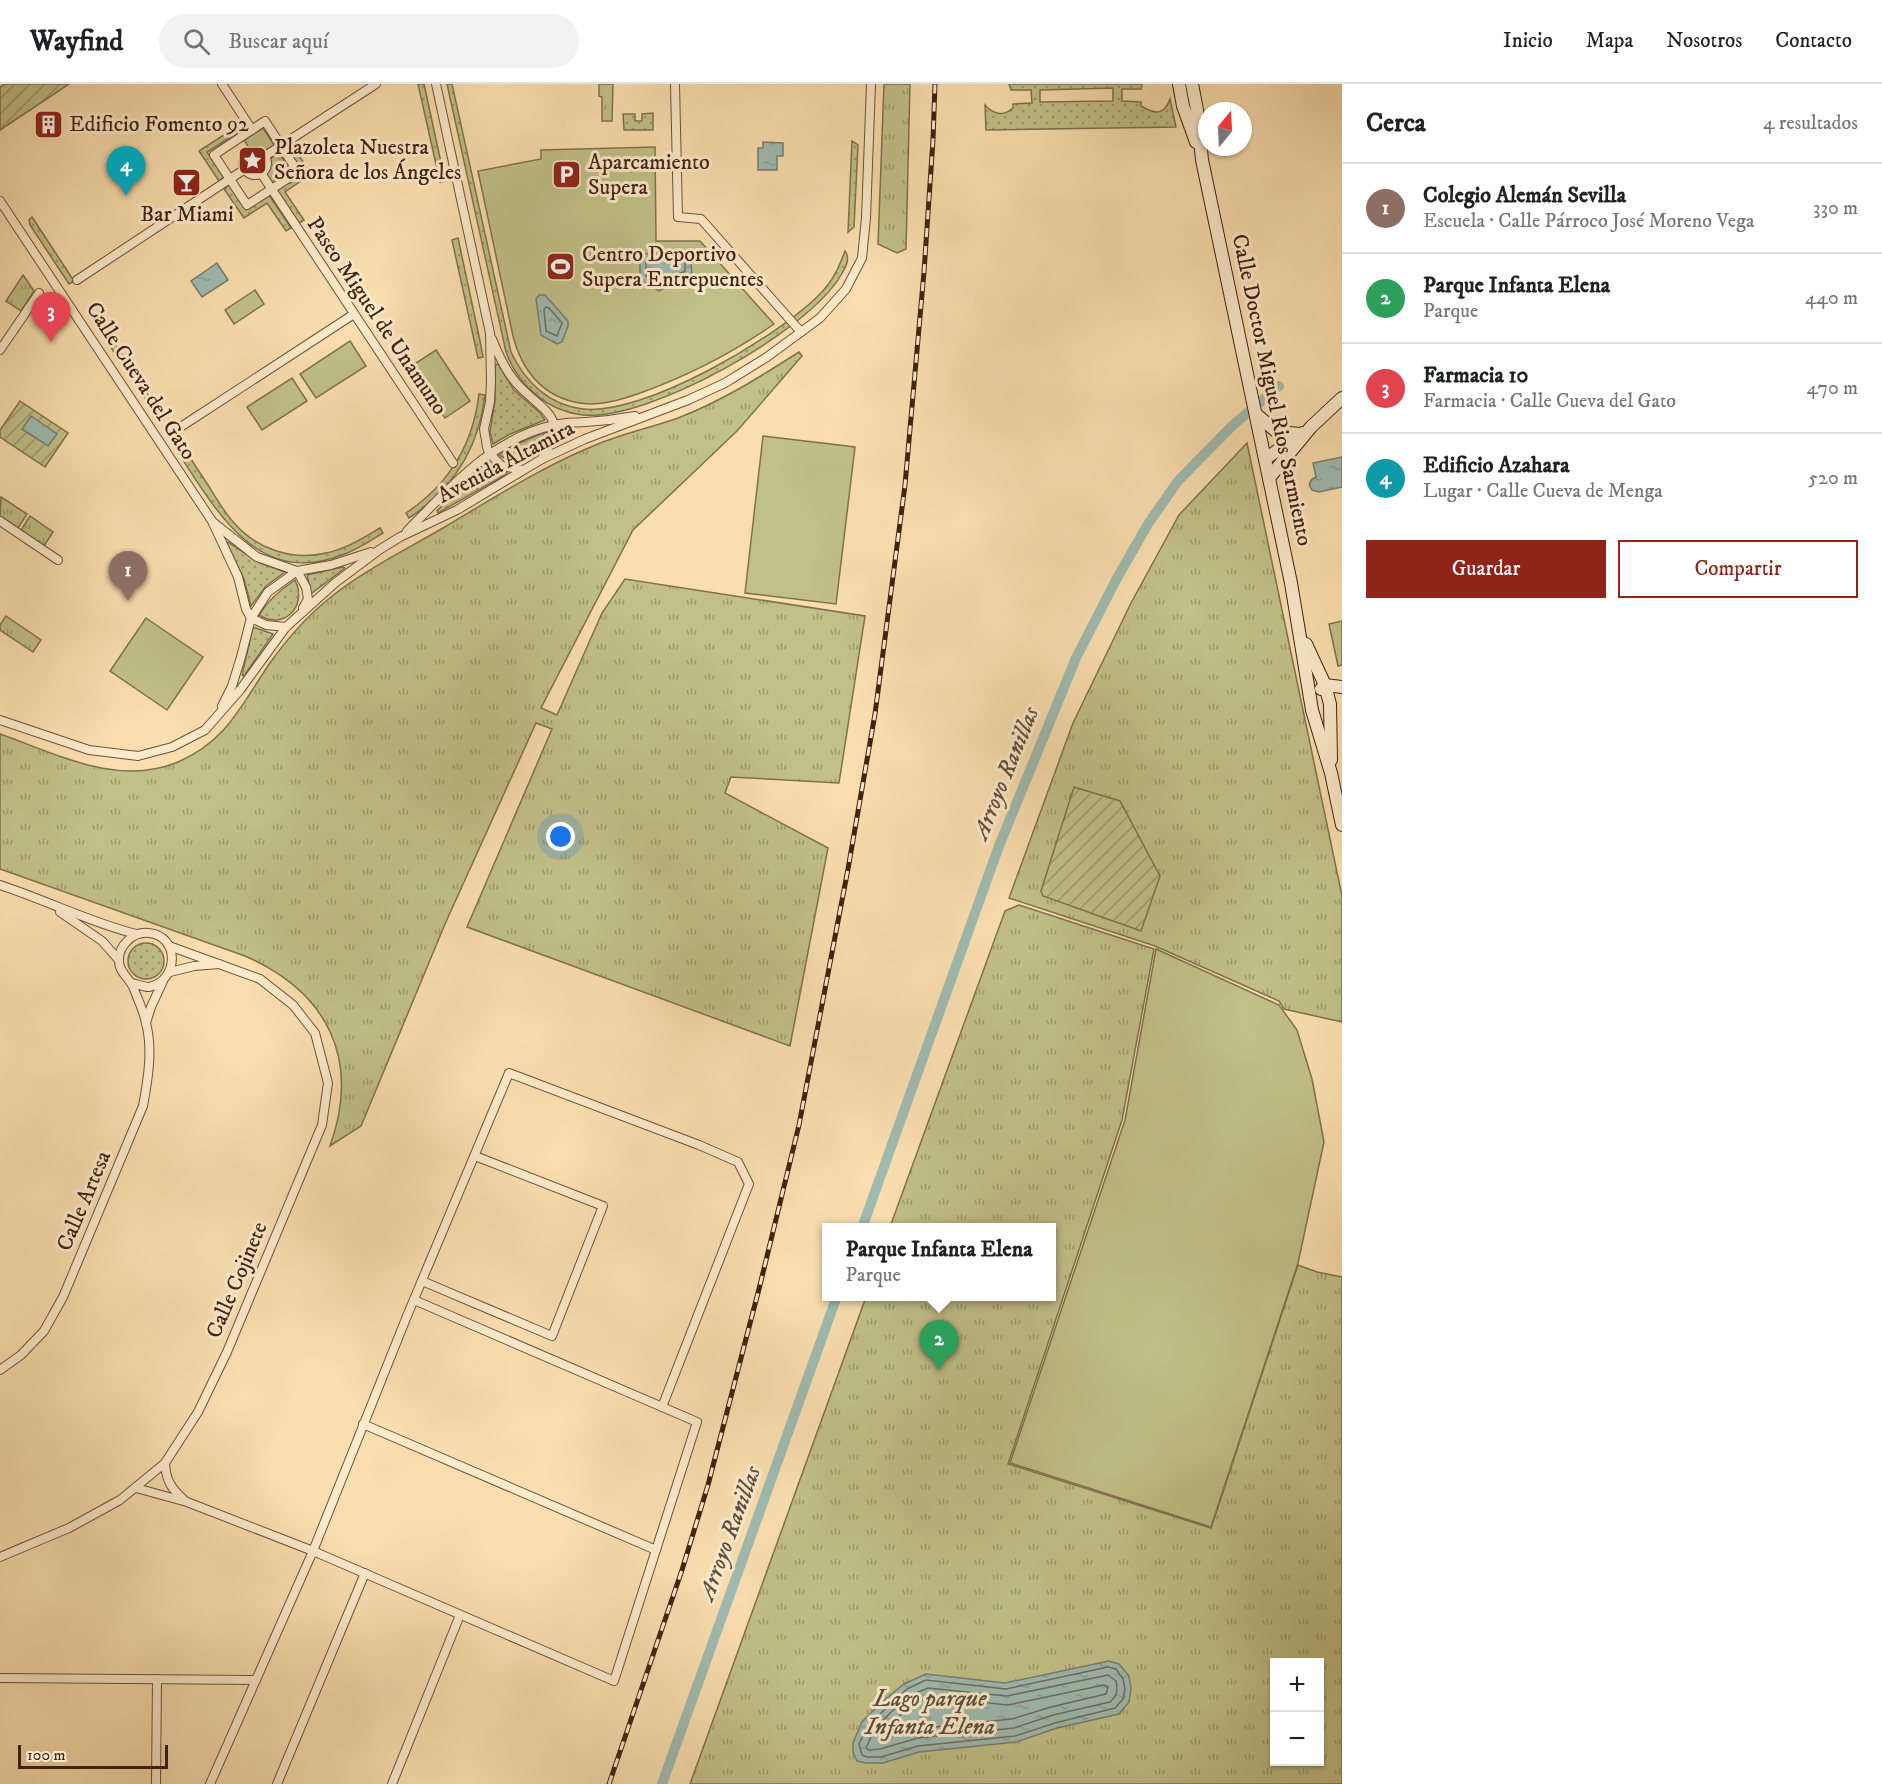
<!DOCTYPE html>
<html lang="es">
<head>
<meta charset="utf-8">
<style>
  :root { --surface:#fff; --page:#f2f2f2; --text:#202124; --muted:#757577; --line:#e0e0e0; --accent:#8f2418 }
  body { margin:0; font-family:"IM FELL DW Pica",serif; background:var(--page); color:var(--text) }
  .controls { position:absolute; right:18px; bottom:18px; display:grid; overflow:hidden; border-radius:0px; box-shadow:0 2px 4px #0004 }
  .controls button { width:54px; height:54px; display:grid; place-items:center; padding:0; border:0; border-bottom:2px solid var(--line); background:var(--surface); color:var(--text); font:30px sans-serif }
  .compass { position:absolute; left:1198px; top:18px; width:54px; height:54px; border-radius:50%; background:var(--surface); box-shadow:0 2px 4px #0004; rotate:18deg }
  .scale { position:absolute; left:18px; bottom:15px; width:150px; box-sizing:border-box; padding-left:6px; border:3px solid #402211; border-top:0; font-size:16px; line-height:21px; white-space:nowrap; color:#402211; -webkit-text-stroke:4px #fceacb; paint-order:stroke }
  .you { position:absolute; left:561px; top:753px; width:21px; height:21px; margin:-15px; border:4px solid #fff; border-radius:50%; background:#1a73e8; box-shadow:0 0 0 9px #1a73e833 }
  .badge { display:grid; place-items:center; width:39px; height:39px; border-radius:50%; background:var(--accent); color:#fff; font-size:20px; font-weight:700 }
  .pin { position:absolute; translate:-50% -50px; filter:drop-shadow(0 2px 3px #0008) }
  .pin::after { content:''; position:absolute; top:32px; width:21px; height:18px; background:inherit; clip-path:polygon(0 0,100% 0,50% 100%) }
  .popup { position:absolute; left:822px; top:1139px; width:234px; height:78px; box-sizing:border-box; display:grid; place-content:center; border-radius:0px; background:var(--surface); filter:drop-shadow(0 2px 4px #0005); font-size:20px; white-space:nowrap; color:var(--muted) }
  .popup b { font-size:22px; color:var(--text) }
  .popup::after { content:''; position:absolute; left:50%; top:100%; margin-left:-12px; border:12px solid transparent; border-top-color:var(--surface) }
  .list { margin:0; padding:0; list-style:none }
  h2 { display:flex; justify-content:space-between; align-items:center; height:78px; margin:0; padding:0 24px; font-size:26px }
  h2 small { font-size:20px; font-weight:400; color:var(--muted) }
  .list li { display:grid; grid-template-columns:39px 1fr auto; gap:18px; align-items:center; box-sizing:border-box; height:90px; padding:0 24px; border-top:2px solid var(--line) }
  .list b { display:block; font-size:22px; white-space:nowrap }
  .list p { margin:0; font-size:20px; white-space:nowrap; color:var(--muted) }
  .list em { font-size:20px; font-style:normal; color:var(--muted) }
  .actions { display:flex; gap:12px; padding:18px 24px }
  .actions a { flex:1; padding:14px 0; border:2px solid var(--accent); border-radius:0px; text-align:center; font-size:21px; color:var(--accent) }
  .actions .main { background:var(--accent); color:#fff }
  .icon { flex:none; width:33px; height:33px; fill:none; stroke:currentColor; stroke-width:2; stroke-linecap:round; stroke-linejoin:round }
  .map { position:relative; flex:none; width:1342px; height:1700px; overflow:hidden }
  header { display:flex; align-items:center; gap:36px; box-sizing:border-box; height:84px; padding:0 30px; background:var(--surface); border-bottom:2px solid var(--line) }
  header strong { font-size:28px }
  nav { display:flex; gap:33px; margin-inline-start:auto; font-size:21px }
  .search { width:420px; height:54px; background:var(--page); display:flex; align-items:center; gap:15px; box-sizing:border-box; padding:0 21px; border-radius:33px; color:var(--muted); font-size:22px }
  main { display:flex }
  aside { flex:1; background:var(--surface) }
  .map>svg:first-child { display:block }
  .grass { fill:url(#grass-dots); stroke:#80714c; stroke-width:1.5; fill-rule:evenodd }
  .park { fill:url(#park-tufts); stroke:#80714c; stroke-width:1.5; fill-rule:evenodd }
  .garden { fill:url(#garden-furrows); stroke:#80714c; stroke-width:1.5 }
  .pitch { fill:#c1c088; stroke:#80714c; stroke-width:1.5 }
  .water { fill:url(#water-ripples); stroke:#797e71; stroke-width:1.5 }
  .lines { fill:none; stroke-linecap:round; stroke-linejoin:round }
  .shore { stroke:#706e61; stroke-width:1.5 }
  .canal { stroke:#9fbbb1; stroke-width:10 }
  .street-casing { stroke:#6e5138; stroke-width:10 }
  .secondary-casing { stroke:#402211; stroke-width:14 }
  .street { stroke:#fceacb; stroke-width:8 }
  .secondary { stroke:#fceacb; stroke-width:12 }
  .rail-casing { stroke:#402211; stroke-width:5 }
  .rail { stroke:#fceacb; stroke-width:3; stroke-dasharray:9; stroke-linecap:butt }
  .labels { text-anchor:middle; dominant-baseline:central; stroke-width:6; stroke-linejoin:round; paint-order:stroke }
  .poi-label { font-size:22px; fill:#402211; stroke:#fceacb; text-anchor:start }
  .street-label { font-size:22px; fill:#402211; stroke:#fceacb }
  .water-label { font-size:24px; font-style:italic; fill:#5c5041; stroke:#fceacb }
</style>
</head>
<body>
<header>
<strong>Wayfind</strong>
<div class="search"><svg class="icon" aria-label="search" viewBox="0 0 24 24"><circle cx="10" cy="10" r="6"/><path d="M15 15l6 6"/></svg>Buscar aquí</div>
<nav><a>Inicio</a><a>Mapa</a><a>Nosotros</a><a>Contacto</a></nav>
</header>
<main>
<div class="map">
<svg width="1342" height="1700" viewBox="0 0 1342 1700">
  <defs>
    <pattern id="grass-dots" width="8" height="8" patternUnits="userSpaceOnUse" patternTransform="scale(1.5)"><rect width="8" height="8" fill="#c1c088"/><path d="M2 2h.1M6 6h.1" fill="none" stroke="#9e9c6e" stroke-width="1.8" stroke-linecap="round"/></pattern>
    <pattern id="park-tufts" width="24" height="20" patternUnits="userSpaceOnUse" patternTransform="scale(1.5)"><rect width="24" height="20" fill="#c1c088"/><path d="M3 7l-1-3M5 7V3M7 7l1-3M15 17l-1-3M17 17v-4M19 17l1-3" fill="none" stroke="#9e9c6e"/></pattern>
    <pattern id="garden-furrows" width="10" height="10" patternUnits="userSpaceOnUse" patternTransform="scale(1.5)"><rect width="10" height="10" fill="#c1c088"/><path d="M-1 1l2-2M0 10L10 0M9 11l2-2" fill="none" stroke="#9e9c6e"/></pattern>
    <pattern id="water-ripples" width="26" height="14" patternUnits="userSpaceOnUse" patternTransform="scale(1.5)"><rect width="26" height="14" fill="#9fbbb1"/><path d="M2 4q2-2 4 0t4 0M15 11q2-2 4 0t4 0" fill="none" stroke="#8aa097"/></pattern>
  </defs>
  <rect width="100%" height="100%" fill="#fadeaf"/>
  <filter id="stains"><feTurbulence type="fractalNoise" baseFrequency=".00333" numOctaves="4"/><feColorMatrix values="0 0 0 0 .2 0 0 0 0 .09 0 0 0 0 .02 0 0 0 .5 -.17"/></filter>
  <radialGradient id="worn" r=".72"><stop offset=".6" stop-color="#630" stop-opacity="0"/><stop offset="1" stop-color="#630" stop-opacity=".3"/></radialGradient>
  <g class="grass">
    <polygon points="418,0 424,0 445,97 440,98"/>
    <path d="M447 0H452L511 268C525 298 549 321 583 325 644 332 778 253 820 210 833 197 839 183 845 167 851 175 845 184 841 191 808 248 649 337 583 331 547 327 518 301 506 268Z"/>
    <path d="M1009 0H1142L1141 5H1122V17L1141 18V22C1155 30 1164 32 1170 15L1176 43 986 46 985 21C993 30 1003 33 1013 24V20L1032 19 1031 6H1011ZM1113 4V17L1040 18V6Z"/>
    <polygon points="653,29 653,46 624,46 623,30 635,30 635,37 642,37 642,30"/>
    <polygon points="242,39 245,44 207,68 224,94 219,97 199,67"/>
    <polygon points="852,57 858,61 854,143 848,148"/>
    <polygon points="292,61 311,90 285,108 304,136 299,139 277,106 303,88 287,64"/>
    <polygon points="279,69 290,86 272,98 266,89 270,80 270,75"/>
    <polygon points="229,101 246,126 269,111 291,144 286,147 267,119 244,134 224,105"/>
    <polygon points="32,133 74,197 69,200 30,141 29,136"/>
    <polygon points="458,154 480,257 483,273 478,274 452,156"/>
    <polygon points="103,241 150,314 146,316 98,244"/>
    <polygon points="498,280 514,306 540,329 545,336 510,350 493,360 490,348 495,317 495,281"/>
    <path d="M479 310 485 311C479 363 453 405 409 434L406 429C448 401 473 361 479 310Z"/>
    <path d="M170 343C183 362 195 382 208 401 216 414 224 428 234 439 257 465 292 477 326 469 346 465 363 454 380 444L383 449C370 457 357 466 342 471 253 506 212 418 171 358L169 352Z"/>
    <path d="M546 348 548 349C545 375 520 384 499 371L500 369 526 356Z"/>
    <polygon points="488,377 498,384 507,388 507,390 438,429 437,427 472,390"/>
    <polygon points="228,458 260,479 285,488 266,502 251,522 244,495 227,459"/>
    <polygon points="343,483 345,484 312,509 311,509 307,491"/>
    <path d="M295 496C308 522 284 547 259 531 268 516 280 506 295 496Z"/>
    <polygon points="253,543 273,550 244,592 242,591"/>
    <circle cx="146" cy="877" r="18"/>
  </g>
  <g class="park">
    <polygon points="599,0 613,0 612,37 602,37 602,13 599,12"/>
    <polygon points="884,0 910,0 906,165 897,169 878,160"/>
    <polygon points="263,44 274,61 265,67 255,63 249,64 244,56"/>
    <polygon points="23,191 34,207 21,227 6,217"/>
    <path d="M799 268 802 272 737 347 633 446 541 624 557 631 602 529 625 495 865 532 839 699 731 693 725 709 828 764 790 962 467 843 552 645 536 639 445 840 361 1042 330 1062C361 976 328 908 245 872L0 785V650C57 670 117 703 178 678 228 656 241 621 270 579 287 555 307 532 331 513 363 487 407 465 443 444 492 415 540 384 593 362 620 350 650 344 678 334 722 317 760 293 799 268Z"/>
    <polygon points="1247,359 1342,812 1342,938 1284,925 1279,917 1155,862 1009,814 1073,639 1131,519 1179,431"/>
    <polygon points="1,413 27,430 18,444 0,432"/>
    <polygon points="30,432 53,448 44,462 21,446"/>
    <polygon points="6,532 41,556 33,568 0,546 0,541"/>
    <path d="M1019 821 1154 865 1122 1036 1008 1380 1211 1444 1298 1181 1317 1188 1342 1193V1700H690L866 1213 1052 1212V1144L890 1143 1005 827ZM1274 1578H1320V1678H1274Z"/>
  </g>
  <g class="garden">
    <polygon points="5,0 69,0 0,46 0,3"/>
    <polygon points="20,317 68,349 45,383 0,353 0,346"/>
    <polygon points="1074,703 1120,717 1160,792 1141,847 1043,812 1041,807"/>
  </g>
  <g class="pitch">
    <path d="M655 63 656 157H700L774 240C734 268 689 291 643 308 627 314 608 320 590 320 548 318 523 291 513 252L478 87 541 75V66Z"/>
    <polygon points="255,206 264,220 234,240 225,226"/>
    <polygon points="350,257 366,282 316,314 300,290"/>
    <polygon points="436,266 470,317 445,334 410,283"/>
    <polygon points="292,294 307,317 262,346 247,323"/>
    <polygon points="763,352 855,363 836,520 745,509"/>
    <polygon points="146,534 203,573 167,626 110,587"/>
    <polygon points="1342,537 1342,581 1338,582 1329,540"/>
    <polygon points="1156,865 1279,921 1297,946 1312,995 1324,1058 1298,1179 1211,1443 1010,1379 1125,1036"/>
  </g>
  <g class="water">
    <polygon points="763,58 783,59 783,72 777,72 777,86 758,86 758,64 763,64"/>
    <polygon points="690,167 692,190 659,207 640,196 640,170"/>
    <polygon points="217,179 228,196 202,213 191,197"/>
    <polygon points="539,211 545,211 568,237 568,242 562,258 557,260 541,251 536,215"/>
    <polygon points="31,332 57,350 48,362 22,345"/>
    <path d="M1342 373V403L1319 408 1312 406C1307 400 1310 396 1316 393L1313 379Z"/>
    <polygon points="1109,1577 1119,1580 1129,1592 1131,1605 1129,1618 1119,1630 1057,1644 1016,1658 919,1668 883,1679 866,1679 857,1677 853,1668 853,1659 862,1638 882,1618 904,1600 926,1590 1005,1599"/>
  </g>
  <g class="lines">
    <g class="shore">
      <polygon points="683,174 685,176 685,187 661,200 646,192 646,178 647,176"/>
      <polygon points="546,223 549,224 562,239 557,252 546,247 544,226"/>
      <polygon points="1108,1583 1116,1585 1123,1595 1125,1605 1123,1615 1115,1624 1055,1639 1015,1652 918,1662 881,1673 867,1673 862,1671 859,1660 868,1641 907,1605 926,1596 1006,1605"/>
      <path d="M1108 1591 1116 1597C1118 1606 1117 1612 1110 1618L1053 1631 1014 1644 918 1654 880 1665 869 1666 866 1664 874 1646 891 1628 911 1611 928 1604 1007 1612Z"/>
      <polygon points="1104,1601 1108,1603 1106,1610 1051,1623 1012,1635 916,1645 885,1654 881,1652 897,1634 915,1619 929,1613 1008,1621"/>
    </g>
    <g class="canal">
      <polyline points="862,1144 999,762 1076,574 1117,494 1148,440 1178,397 1232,342 1279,302"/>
      <polyline points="662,1700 837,1212"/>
    </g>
    <defs>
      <g id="street">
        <polyline points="222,0 252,46"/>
        <polyline points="436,0 490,249 491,297 490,318 484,345 487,363 489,369 502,382 523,386"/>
        <polyline points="675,0 678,133 701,135 801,248"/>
        <polygon points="265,37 298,88 247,121 214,71"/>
        <circle cx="255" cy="79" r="12"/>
        <polyline points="265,72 376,0"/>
        <polyline points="261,89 453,379"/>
        <polyline points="0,117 212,437 238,493 246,525 251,534 266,541 286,543"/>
        <polyline points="77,196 245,85"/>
        <path d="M492 255C499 272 507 290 520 303 548 331 568 333 542 375"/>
        <polyline points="0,266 39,209"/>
        <polyline points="176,346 354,230"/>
        <polyline points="0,437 58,476"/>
        <polyline points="214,439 257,473 297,487 306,503 308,515 303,524"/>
        <path d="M407 447C451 403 491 355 554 341 564 338 575 339 586 338 603 337 619 335 635 332"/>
        <polyline points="222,622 232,602 241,573 251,534 268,508 297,487 331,481 371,468"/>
        <polyline points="0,636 89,666 138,672 172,663 205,646 240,606 286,543 335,499 379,466 400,453 457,426 542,375 585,355 688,316 725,299 767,273 820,234 846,205 862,174 866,134 871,0"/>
        <path d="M0 801C46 816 89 838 136 850"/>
        <polyline points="60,828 102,857 118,875"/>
        <polyline points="170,888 194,882 219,880"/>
        <polyline points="146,939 151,923 163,897"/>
        <polyline points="422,1197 552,1252 603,1122 475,1072"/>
        <path d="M0 1286 21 1271 44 1247 63 1213 143 1022C148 995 153 966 146 939 144 928 138 916 134 905 130 894 119 889 119 877 118 862 133 847 149 849 180 852 179 897 149 903 144 903 137 900 132 899"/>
        <polyline points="363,1340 656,1466"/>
        <path d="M165 1379C166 1397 171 1404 184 1416"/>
        <polyline points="136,1404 187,1418 313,1467 614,1597 697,1338 414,1216"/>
        <polyline points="0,1473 69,1444 120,1416 165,1379 198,1328 227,1268 322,1041 328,999 315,949 293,921 260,895 169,862"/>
        <polyline points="0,1594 256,1596"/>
        <polyline points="156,1700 157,1595"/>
        <polyline points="210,1700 313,1467 407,1232 509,989 699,1061 738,1078 749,1100 662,1323"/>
        <polyline points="277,1700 365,1489"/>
        <polyline points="392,1700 460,1531"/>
      </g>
      <g id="secondary">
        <polyline points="1179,0 1183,22 1196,58"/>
        <polyline points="1192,0 1197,26 1202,76 1291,499 1312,626 1331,689 1342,741"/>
        <polyline points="1257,331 1277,348 1300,350"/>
        <polyline points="1265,375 1303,349"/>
        <polyline points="1269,394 1311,343 1342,314"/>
        <polyline points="1306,560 1325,601 1330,620 1331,676"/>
        <polyline points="1321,605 1325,601 1342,603"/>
      </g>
    </defs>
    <use href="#street" class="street-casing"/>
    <use href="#secondary" class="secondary-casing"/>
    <use href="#street" class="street"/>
    <use href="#secondary" class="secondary"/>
    <defs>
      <polyline id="rail" points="609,1700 682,1486 708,1401 760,1201 799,1041 848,785 875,630 905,401 924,188 933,56 935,0"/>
    </defs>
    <use href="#rail" class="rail-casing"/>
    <use href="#rail" class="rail"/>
  </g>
  <defs>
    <symbol id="building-square" viewBox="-11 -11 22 22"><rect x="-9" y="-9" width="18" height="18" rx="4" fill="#8f2418" stroke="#fceacb"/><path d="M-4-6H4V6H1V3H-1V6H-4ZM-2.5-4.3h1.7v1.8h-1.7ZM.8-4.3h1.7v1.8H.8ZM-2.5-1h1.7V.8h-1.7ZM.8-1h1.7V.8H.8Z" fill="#fff"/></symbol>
    <symbol id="sight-square" viewBox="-11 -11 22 22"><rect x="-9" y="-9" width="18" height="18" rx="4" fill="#8f2418" stroke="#fceacb"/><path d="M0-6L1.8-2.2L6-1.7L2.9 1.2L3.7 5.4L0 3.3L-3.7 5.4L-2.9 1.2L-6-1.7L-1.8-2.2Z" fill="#fff"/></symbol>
    <symbol id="parking-square" viewBox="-11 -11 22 22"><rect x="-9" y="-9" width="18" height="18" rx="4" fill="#8f2418" stroke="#fceacb"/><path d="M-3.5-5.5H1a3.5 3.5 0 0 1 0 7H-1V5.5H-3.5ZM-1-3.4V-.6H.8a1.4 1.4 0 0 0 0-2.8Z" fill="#fff"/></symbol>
    <symbol id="bar-square" viewBox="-11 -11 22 22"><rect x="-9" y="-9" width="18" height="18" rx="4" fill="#8f2418" stroke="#fceacb"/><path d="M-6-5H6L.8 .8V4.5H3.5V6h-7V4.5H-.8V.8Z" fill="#fff"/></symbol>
    <symbol id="stadium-square" viewBox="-11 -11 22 22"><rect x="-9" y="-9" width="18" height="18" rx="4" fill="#8f2418" stroke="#fceacb"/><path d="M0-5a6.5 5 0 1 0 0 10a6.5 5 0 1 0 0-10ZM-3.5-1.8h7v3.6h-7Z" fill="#fff"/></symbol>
  </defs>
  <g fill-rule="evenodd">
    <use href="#building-square" x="32" y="24" width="33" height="33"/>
    <use href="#sight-square" x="236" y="60" width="33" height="33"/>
    <use href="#parking-square" x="550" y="74" width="33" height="33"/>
    <use href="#bar-square" x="170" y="82" width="33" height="33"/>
    <use href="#stadium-square" x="544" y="166" width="33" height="33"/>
  </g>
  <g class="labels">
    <g class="poi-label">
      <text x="69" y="40">Edificio Fomento 92</text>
      <text x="274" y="63">Plazoleta Nuestra<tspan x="274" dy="25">Señora de los Ángeles</tspan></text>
      <text x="588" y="78">Aparcamiento<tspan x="588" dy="25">Supera</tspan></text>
      <text x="187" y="130" text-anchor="middle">Bar Miami</text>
      <text x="582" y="170">Centro Deportivo<tspan x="582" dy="25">Supera Entrepuentes</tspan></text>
    </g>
    <g class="street-label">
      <text transform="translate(377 232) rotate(56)">Paseo Miguel de Unamuno</text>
      <text transform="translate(141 297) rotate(57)">Calle Cueva del Gato</text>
      <text transform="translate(1272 306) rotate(78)">Calle Doctor Miguel Rios Sarmiento</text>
      <text transform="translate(506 378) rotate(-28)">Avenida Altamira</text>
      <text transform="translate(84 1117) rotate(-67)">Calle Artesa</text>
      <text transform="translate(237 1196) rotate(-67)">Calle Cojinete</text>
    </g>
    <g class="water-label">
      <text transform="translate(1006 689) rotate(-68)">Arroyo Ranillas</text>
      <text transform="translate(730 1449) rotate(-70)">Arroyo Ranillas</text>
      <text x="930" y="1615">Lago parque<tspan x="930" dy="28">Infanta Elena</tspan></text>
    </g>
  </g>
  <rect width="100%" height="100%" filter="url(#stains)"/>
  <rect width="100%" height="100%" fill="url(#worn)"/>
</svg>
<div class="controls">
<button>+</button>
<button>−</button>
</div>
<svg class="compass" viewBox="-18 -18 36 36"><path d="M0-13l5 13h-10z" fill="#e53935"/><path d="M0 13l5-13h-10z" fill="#757577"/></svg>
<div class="scale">100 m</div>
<div class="you"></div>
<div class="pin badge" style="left:128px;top:517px;background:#8d6e63">1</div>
<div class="pin badge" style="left:939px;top:1286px;background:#2e9e5b">2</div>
<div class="popup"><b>Parque Infanta Elena</b>Parque</div>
<div class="pin badge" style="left:51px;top:258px;background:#e0444e">3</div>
<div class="pin badge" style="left:126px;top:112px;background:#0f9aa8">4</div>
</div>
<aside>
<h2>Cerca<small>4 resultados</small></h2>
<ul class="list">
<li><span class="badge" style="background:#8d6e63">1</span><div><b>Colegio Alemán Sevilla</b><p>Escuela · Calle Párroco José Moreno Vega</p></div><em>330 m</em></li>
<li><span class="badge" style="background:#2e9e5b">2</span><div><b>Parque Infanta Elena</b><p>Parque</p></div><em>440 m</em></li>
<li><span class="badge" style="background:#e0444e">3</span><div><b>Farmacia 10</b><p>Farmacia · Calle Cueva del Gato</p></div><em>470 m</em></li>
<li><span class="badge" style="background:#0f9aa8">4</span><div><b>Edificio Azahara</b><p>Lugar · Calle Cueva de Menga</p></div><em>520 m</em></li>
</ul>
<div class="actions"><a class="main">Guardar</a><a>Compartir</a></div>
</aside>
</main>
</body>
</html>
